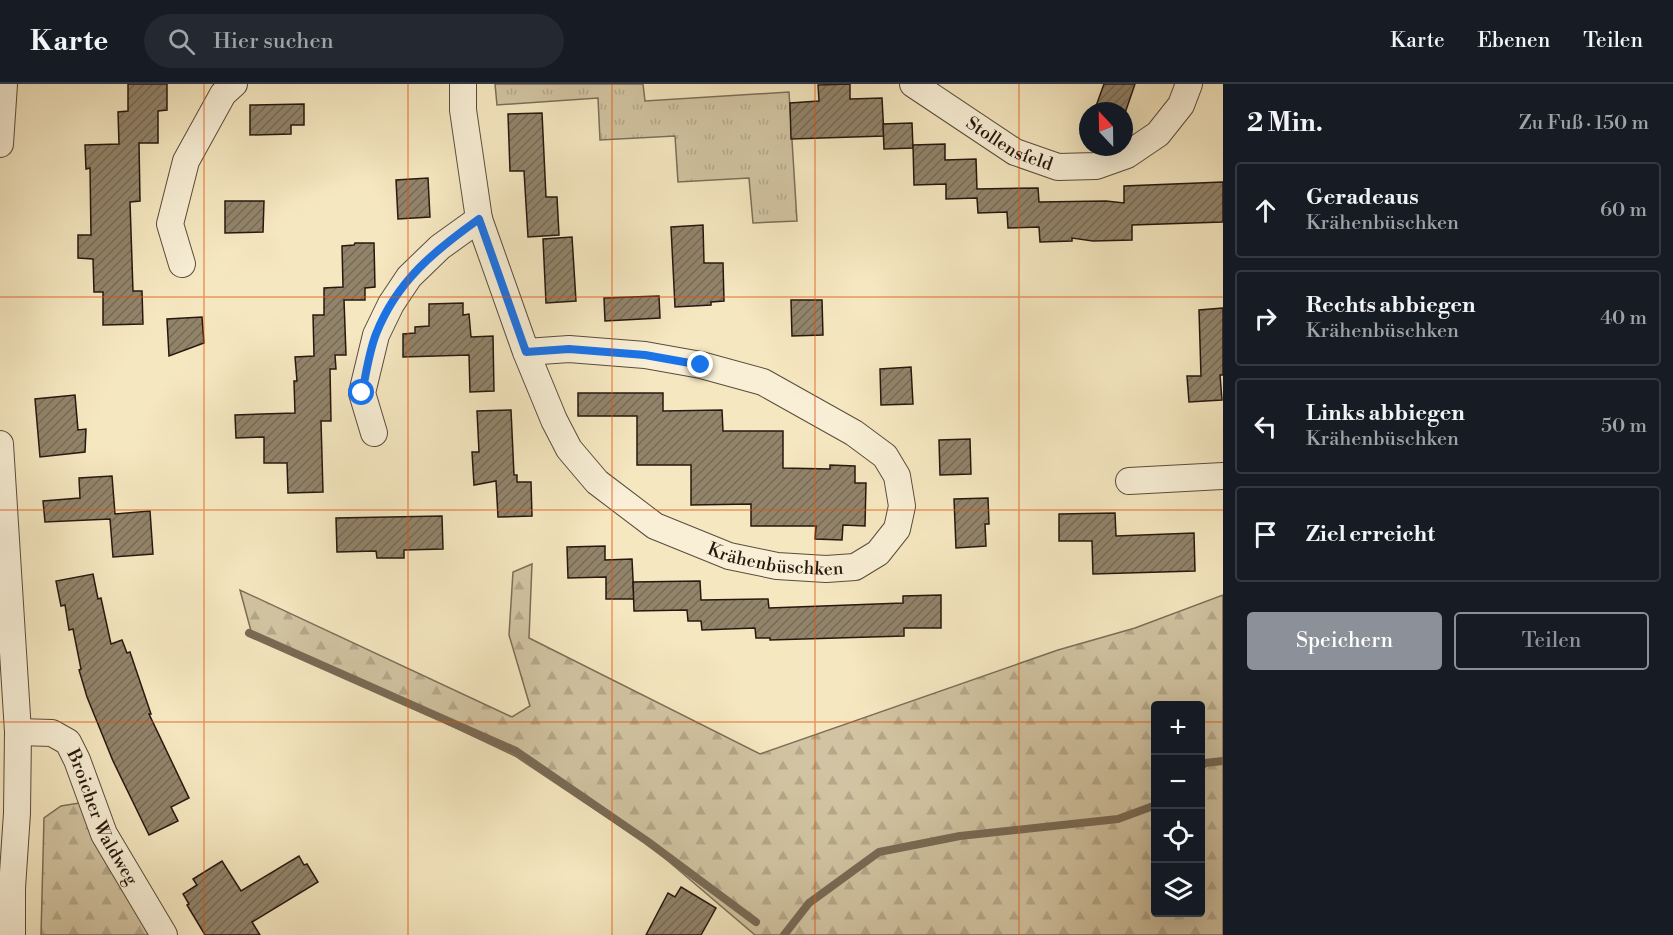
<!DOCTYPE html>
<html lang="de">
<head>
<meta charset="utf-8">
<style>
  :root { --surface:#171b24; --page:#242831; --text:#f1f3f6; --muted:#9ea1a6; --line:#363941; --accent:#8c9099 }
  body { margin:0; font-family:"Libre Bodoni",serif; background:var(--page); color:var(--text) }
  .controls { position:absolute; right:18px; bottom:18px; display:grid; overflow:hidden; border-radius:6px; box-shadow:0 6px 24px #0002 }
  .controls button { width:54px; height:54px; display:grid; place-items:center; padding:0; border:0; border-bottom:2px solid var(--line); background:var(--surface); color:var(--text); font:30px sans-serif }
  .compass { position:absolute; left:1079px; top:18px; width:54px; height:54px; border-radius:50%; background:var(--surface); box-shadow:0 6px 24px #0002; rotate:338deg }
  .stop { position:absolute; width:18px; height:18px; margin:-14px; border:4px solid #1a73e8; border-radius:50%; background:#fff }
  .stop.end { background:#1a73e8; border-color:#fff; box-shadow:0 2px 6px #0008 }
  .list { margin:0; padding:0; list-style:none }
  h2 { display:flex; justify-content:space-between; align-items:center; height:78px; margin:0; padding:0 24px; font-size:26px }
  h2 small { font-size:20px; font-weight:400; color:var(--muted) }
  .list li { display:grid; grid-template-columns:39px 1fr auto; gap:18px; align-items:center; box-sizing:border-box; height:96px; margin:0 12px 12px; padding:0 12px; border:2px solid var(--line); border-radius:6px }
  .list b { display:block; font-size:22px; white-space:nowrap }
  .list p { margin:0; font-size:20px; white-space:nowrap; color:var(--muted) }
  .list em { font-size:20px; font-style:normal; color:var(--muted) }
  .actions { display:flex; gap:12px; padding:18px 24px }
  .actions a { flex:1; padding:14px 0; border:2px solid var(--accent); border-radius:6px; text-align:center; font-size:21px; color:var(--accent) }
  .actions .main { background:var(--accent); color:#fff }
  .icon { flex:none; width:33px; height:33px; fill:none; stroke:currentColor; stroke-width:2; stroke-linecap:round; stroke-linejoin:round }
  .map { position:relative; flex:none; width:1223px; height:851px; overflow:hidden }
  header { display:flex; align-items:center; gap:36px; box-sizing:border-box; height:84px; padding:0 30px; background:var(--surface); border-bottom:2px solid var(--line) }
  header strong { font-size:28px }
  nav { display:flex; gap:33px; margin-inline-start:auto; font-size:21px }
  .search { width:420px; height:54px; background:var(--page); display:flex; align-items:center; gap:15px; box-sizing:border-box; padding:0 21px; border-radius:33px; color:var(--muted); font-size:22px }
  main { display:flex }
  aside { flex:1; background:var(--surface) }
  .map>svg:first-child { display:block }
  .forest { fill:url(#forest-firs); stroke:#7c6e58; stroke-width:1.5; fill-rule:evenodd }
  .park { fill:url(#park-tufts); stroke:#7c6e58; stroke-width:1.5 }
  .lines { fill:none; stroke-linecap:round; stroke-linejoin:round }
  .stream { stroke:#796a55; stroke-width:8 }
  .building { fill:url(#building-hatch); stroke:#27180f; stroke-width:1.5 }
  .minor-casing { stroke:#5a4c3b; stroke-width:28 }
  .minor { stroke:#f8efd6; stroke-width:26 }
  .route { stroke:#1a73e8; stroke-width:8 }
  .grid { fill:none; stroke:#de560c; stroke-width:1.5; stroke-opacity:0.55 }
  .labels { text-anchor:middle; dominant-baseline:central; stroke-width:6; stroke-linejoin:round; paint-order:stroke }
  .street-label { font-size:18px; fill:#27180f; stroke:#f8efd6 }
</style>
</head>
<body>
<header>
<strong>Karte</strong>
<div class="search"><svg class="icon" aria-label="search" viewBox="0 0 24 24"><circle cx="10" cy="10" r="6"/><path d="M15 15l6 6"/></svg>Hier suchen</div>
<nav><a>Karte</a><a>Ebenen</a><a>Teilen</a></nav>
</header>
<main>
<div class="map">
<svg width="1223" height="851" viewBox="0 0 1223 851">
  <defs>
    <pattern id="forest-firs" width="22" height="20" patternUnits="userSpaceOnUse" patternTransform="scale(1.5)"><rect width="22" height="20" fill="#d2c4a2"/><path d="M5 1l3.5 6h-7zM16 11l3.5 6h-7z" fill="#b4a88a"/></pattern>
    <pattern id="park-tufts" width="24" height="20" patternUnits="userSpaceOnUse" patternTransform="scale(1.5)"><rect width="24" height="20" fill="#d2c4a2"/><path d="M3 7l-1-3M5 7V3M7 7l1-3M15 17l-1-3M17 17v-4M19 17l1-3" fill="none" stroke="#b4a88a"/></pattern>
    <pattern id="building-hatch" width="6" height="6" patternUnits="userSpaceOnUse" patternTransform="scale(1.5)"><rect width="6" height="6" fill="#92846b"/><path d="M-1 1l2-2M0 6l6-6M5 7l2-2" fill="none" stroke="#776b56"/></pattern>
  </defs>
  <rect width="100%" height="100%" fill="#f5e7c0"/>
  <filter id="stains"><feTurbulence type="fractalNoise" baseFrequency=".00333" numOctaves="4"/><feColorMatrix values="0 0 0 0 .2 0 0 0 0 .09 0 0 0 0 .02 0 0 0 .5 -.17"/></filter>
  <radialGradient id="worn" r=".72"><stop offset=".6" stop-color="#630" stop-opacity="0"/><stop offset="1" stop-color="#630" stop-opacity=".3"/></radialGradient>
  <g class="forest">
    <path d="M532 480 529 554 760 670 1058 566 1135 544 1223 511V851H755L654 765 515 672 251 547 240 506 512 633 530 622 509 551 513 488ZM1156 622H1200V828H1156Z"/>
    <polygon points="79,719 151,851 41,851 44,734 61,722"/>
  </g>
  <polygon class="park" points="495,0 643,0 645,17 789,8 797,137 753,139 749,94 678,98 675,52 600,56 598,14 497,21"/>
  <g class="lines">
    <g class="stream">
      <polyline points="249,549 516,667 647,757 756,838"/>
      <polyline points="1200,684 1205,679 1223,677"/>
      <polyline points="784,851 809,819 879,768 960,752 1118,735 1156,721"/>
    </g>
  </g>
  <g class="building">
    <polygon points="128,0 167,0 167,26 158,27 158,59 139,59 140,117 130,118 133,207 142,207 143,240 103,241 103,208 94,208 93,175 78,174 78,151 91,151 90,84 86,85 85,61 119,60 118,28 128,27"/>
    <polygon points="850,0 850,15 882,14 884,52 791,55 790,19 819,17 818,1"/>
    <polygon points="1104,0 1135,0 1124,32 1124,27 1110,27 1096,22"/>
    <polygon points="304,20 304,41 291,41 291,50 250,51 250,21"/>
    <polygon points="542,29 546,113 557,113 559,151 528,153 524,87 510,87 508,30"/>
    <polygon points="912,39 913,64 884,65 883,40"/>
    <polygon points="945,60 945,76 976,75 977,105 1038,104 1039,118 1106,117 1124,119 1124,102 1223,98 1223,138 1132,141 1132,156 1093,157 1072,154 1072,157 1040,158 1039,143 1008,144 1007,128 978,129 977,114 946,115 946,100 914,101 913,61"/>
    <polygon points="428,94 430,133 398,135 396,96"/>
    <polygon points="225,117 264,117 263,148 225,149"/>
    <polygon points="703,141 704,179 723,179 724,217 711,218 711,221 675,223 671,143"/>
    <polygon points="572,153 576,217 546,219 543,155"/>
    <polygon points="355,159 374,159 375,203 365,204 365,216 344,216 346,271 335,271 336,285 330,285 331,337 321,337 323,408 288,409 287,379 264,379 264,353 236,354 235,331 295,329 294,297 297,297 295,273 314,272 313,231 324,231 324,204 343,203 342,162 354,161"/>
    <polygon points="659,212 660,234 605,237 604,214"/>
    <polygon points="791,216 822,216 823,251 792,252"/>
    <polygon points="463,219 463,231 469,230 471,253 493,252 494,307 470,308 469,271 403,273 403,250 415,249 415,243 429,242 429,220"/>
    <polygon points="1223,224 1223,291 1220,291 1222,316 1189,318 1187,292 1201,292 1199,226"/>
    <polygon points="202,233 204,259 169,272 167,235"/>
    <polygon points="911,283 913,320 881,321 880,285"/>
    <polygon points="578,309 663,309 663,327 722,326 723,347 783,347 783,384 830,385 830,381 855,382 855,399 866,399 865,442 843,441 842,456 815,455 816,442 751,442 751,420 691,421 691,381 637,381 637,332 578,332"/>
    <polygon points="75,311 78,346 86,345 85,368 40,373 35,315"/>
    <polygon points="511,326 514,391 517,391 517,398 531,398 532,432 498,433 496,397 474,401 472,368 479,368 477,327"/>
    <polygon points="970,355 971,390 940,391 939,356"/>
    <polygon points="112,392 115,430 150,427 153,470 113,473 110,435 45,438 43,417 80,414 79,394"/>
    <polygon points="988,414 989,440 985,440 986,462 956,464 954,415"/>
    <polygon points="1115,429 1116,452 1194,449 1195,487 1093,490 1092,457 1059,457 1059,430"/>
    <polygon points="442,432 443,465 404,466 404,474 377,474 376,467 337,468 336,434"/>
    <polygon points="605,462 605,476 632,475 634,515 606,515 606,493 568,494 567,463"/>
    <polygon points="93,490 98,515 101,514 111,560 122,556 127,569 130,568 151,630 149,630 189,714 171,723 178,737 149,751 113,677 87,613 79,586 81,585 73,545 69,546 65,521 61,522 56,497"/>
    <polygon points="700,497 701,516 768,515 769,524 903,519 903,512 941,511 941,544 904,544 904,552 770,556 770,554 756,554 755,544 702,546 701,537 688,537 687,526 634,527 633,498"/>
    <polygon points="299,772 304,781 307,780 318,798 252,838 260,851 205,851 187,821 189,820 183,810 197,801 193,795 222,777 241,807"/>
    <polygon points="681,803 716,824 701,851 646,851 668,809 675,813"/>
  </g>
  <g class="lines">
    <defs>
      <g id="minor">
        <path id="s1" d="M463 0V26L479 135 526 268 554 336 569 365 597 398 655 442 729 472 777 482 826 485 855 483 878 469 897 445 902 422 897 392 885 372 854 349 763 298 701 281 645 271 569 265 526 268"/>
        <path id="s2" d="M913 0 1015 68 1058 83 1096 82 1127 71 1158 50 1181 21 1189 0"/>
        <polyline points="0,60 4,0"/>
        <polyline points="182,180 170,140 186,77 223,10 234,0"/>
        <polyline points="374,349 362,309 376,251 391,220 409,193 440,163 479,135"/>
        <polyline points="0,360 18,648 17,729 12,804 12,851"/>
        <polyline points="1129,397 1223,392"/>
        <path id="s3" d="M18 648 52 649 68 658 77 676 104 750 164 851"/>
      </g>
    </defs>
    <use href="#minor" class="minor-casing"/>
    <use href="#minor" class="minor"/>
  </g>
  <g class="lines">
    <path class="route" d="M362 309C366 290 369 268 376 250 397 197 434 167 479 135L526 268 569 265 645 271 701 281"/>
  </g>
  <path class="grid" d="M204 0V851M408 0V851M612 0V851M815 0V851M1019 0V851M0 213H1223M0 426H1223M0 638H1156M1200 638H1223"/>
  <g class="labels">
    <g class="street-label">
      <text stroke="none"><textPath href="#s2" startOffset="114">Stollensfeld</textPath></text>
      <text stroke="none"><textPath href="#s1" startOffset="626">Krähenbüschken</textPath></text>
      <text stroke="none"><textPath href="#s3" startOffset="135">Broicher Waldweg</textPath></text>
    </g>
  </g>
  <rect width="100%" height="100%" filter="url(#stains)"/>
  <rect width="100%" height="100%" fill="url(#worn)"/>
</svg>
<div class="controls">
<button>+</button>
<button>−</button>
<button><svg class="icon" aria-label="locate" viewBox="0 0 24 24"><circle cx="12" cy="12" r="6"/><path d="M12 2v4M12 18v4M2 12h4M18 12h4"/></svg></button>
<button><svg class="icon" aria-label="layers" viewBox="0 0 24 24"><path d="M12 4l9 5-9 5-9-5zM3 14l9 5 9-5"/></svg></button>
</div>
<svg class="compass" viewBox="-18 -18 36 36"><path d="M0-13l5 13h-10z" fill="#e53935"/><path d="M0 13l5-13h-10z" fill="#9ea1a6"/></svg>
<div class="stop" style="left:362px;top:309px"></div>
<div class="stop end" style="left:701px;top:281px"></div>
</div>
<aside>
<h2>2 Min.<small>Zu Fuß · 150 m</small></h2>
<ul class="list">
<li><svg class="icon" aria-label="ahead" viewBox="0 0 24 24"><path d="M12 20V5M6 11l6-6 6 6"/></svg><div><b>Geradeaus</b><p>Krähenbüschken</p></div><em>60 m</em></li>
<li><svg class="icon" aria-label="right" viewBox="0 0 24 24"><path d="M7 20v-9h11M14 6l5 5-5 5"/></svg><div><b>Rechts abbiegen</b><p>Krähenbüschken</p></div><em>40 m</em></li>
<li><svg class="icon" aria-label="left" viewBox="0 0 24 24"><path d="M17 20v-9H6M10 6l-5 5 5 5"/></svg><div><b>Links abbiegen</b><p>Krähenbüschken</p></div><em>50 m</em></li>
<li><svg class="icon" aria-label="arrive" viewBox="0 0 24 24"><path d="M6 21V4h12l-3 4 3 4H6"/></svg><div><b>Ziel erreicht</b></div></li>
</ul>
<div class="actions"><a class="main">Speichern</a><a>Teilen</a></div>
</aside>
</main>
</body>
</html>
